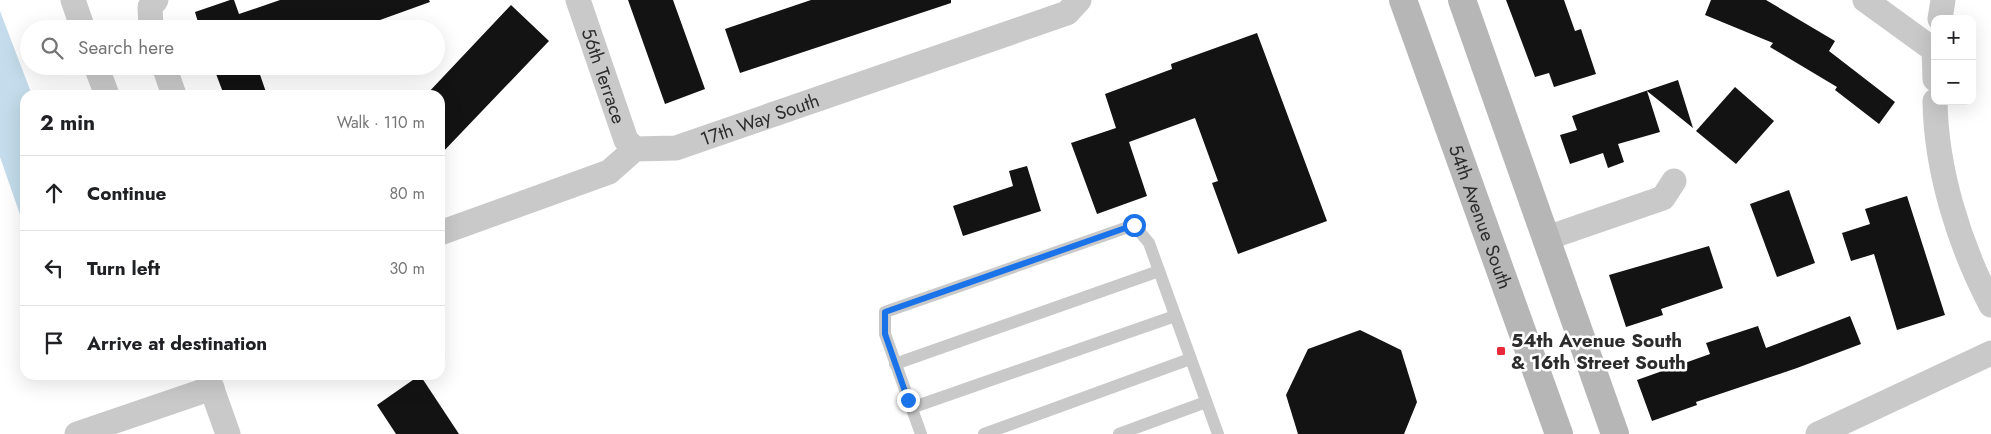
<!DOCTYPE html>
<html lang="en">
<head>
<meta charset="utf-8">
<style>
  :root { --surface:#fff; --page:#f6f6f6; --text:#202124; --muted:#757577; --line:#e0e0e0 }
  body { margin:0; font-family:Jost,sans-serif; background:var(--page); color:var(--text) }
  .controls { position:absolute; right:15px; top:15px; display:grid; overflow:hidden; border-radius:10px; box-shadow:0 5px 20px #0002 }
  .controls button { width:45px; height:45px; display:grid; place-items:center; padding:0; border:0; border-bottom:1px solid var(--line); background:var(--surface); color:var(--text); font:25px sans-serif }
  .stop { position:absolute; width:15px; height:15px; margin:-11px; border:4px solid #1a73e8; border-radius:50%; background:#fff }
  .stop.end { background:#1a73e8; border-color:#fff; box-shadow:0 1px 5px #0008 }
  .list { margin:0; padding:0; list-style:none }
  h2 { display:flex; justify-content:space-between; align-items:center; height:65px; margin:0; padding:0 20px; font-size:21px }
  h2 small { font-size:16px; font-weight:400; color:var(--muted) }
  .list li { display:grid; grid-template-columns:32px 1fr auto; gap:15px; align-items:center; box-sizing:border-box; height:75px; padding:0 20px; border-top:1px solid var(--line) }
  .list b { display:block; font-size:19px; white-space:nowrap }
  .list em { font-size:16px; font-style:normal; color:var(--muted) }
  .icon { flex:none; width:28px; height:28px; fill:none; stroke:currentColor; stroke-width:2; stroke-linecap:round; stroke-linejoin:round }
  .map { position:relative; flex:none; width:1991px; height:434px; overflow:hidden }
  .search { position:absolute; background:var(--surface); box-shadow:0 5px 20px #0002; left:20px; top:20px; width:425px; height:55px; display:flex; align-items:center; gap:12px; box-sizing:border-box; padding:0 18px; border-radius:28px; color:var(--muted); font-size:19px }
  .panel { position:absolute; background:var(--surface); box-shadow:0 5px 20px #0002; left:20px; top:90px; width:425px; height:290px; border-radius:15px }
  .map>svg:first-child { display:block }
  .water { fill:#c4dceb }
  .building { fill:#131313 }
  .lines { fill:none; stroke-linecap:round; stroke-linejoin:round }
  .service { stroke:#c9c9c9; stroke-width:12 }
  .minor { stroke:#c9c9c9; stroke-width:25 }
  .secondary { stroke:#b6b6b6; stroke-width:28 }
  .route { stroke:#1a73e8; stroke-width:6 }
  .poi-dot { fill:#e82939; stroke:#fff; stroke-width:2 }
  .labels { text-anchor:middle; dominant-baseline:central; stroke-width:5; stroke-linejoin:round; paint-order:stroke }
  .street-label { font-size:19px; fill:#2c2c2c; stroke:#fff }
  .poi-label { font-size:19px; font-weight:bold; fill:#2c2c2c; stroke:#fff; text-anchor:start }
</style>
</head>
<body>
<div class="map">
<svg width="1991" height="434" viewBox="0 0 1991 434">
  <rect width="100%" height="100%" fill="#fff"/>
  <polygon class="water" points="0,11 32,95 25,95 25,229 0,157"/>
  <g class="building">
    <polygon points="230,0 234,0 239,14 280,0 429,0 430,2 355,29 200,29 195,12"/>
    <polygon points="628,0 673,0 705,89 665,104"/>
    <polygon points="811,0 951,0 951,3 740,73 725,29"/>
    <polygon points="1506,0 1564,0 1575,31 1581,29 1596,74 1554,87 1549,73 1535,77"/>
    <polygon points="1711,0 1766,0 1835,41 1829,51 1895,102 1879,124 1835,90 1837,87 1770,47 1773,43 1705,15"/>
    <polygon points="511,5 549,41 440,155 440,95 426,95"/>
    <polygon points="1257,33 1327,221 1238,254 1212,183 1218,181 1195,118 1129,142 1147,196 1097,214 1071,143 1116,128 1105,94 1172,69 1171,64"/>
    <polygon points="213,66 257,66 267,95 224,95"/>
    <polygon points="1678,80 1693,128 1647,91 1660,132 1618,144 1624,162 1608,168 1603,153 1570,164 1560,135 1577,130 1572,116"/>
    <polygon points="1735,87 1774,121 1736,164 1696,131"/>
    <polygon points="1027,166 1041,211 963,236 953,206 1013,186 1009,171"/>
    <polygon points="1789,190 1815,263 1777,277 1750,204"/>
    <polygon points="1907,196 1945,315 1897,330 1874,254 1851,261 1842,233 1870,224 1865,209"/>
    <polygon points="1709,246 1723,288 1661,309 1663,315 1626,327 1609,275"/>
    <polygon points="1850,316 1861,344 1797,368 1696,402 1697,405 1652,421 1637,380 1710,354 1706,343 1758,326 1766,348"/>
    <polygon points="1360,330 1401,350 1417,402 1404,434 1298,434 1286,395 1308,349"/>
    <polygon points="420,375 459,434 396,434 377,405"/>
  </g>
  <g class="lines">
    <g class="service">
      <polyline points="895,364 1159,271"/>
      <polyline points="911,408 1175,316"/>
      <polyline points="921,434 885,334 885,312 1134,225 1149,243 1218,434"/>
      <polyline points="984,434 1190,359"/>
      <polyline points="1119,434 1206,402"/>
    </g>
    <g class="minor">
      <polyline points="73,0 83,29"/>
      <path id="s1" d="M578 0 626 140 635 149"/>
      <polyline points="1865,0 1934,50 1935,79"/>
      <polyline points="1940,19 1943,0"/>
      <polyline points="151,29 150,7 156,0"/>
      <polyline points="96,66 107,95"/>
      <polyline points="164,66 174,95"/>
      <path d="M1935 101C1936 170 1959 244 1991 305"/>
      <path id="s2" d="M440 233 609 172 635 149 676 148 1067 13 1079 0"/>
      <polyline points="1547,238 1663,198 1674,181"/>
      <polyline points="207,375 228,434"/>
      <polyline points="77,434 212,388"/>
      <polyline points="1818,434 1991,353"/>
    </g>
    <g class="secondary">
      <path id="s3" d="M1403 0 1559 434"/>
      <polyline points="1462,0 1615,434"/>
    </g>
  </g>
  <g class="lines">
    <polyline class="route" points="908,400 885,334 885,312 1134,225"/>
  </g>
  <rect class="poi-dot" x="1496" y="346" width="10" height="10" rx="2.5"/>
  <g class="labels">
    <g class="street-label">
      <text stroke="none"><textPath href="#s1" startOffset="80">56th Terrace</textPath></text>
      <text stroke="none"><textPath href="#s2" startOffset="344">17th Way South</textPath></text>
      <text stroke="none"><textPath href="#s3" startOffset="230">54th Avenue South</textPath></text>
    </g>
    <g class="poi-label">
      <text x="1511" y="340">54th Avenue South<tspan x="1511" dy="22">&amp; 16th Street South</tspan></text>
    </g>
  </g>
</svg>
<div class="controls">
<button>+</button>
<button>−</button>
</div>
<div class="stop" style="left:1134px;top:225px"></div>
<div class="stop end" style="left:908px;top:400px"></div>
<div class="search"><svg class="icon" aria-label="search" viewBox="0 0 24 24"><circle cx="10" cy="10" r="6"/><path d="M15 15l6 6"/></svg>Search here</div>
<section class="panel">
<h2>2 min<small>Walk · 110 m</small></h2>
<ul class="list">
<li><svg class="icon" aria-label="ahead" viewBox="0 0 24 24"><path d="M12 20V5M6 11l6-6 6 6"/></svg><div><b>Continue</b></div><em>80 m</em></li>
<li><svg class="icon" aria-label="left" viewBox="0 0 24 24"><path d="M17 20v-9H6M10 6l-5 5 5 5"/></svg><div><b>Turn left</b></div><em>30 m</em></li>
<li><svg class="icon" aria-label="arrive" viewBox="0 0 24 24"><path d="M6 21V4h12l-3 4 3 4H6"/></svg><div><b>Arrive at destination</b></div></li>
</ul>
</section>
</div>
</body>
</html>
